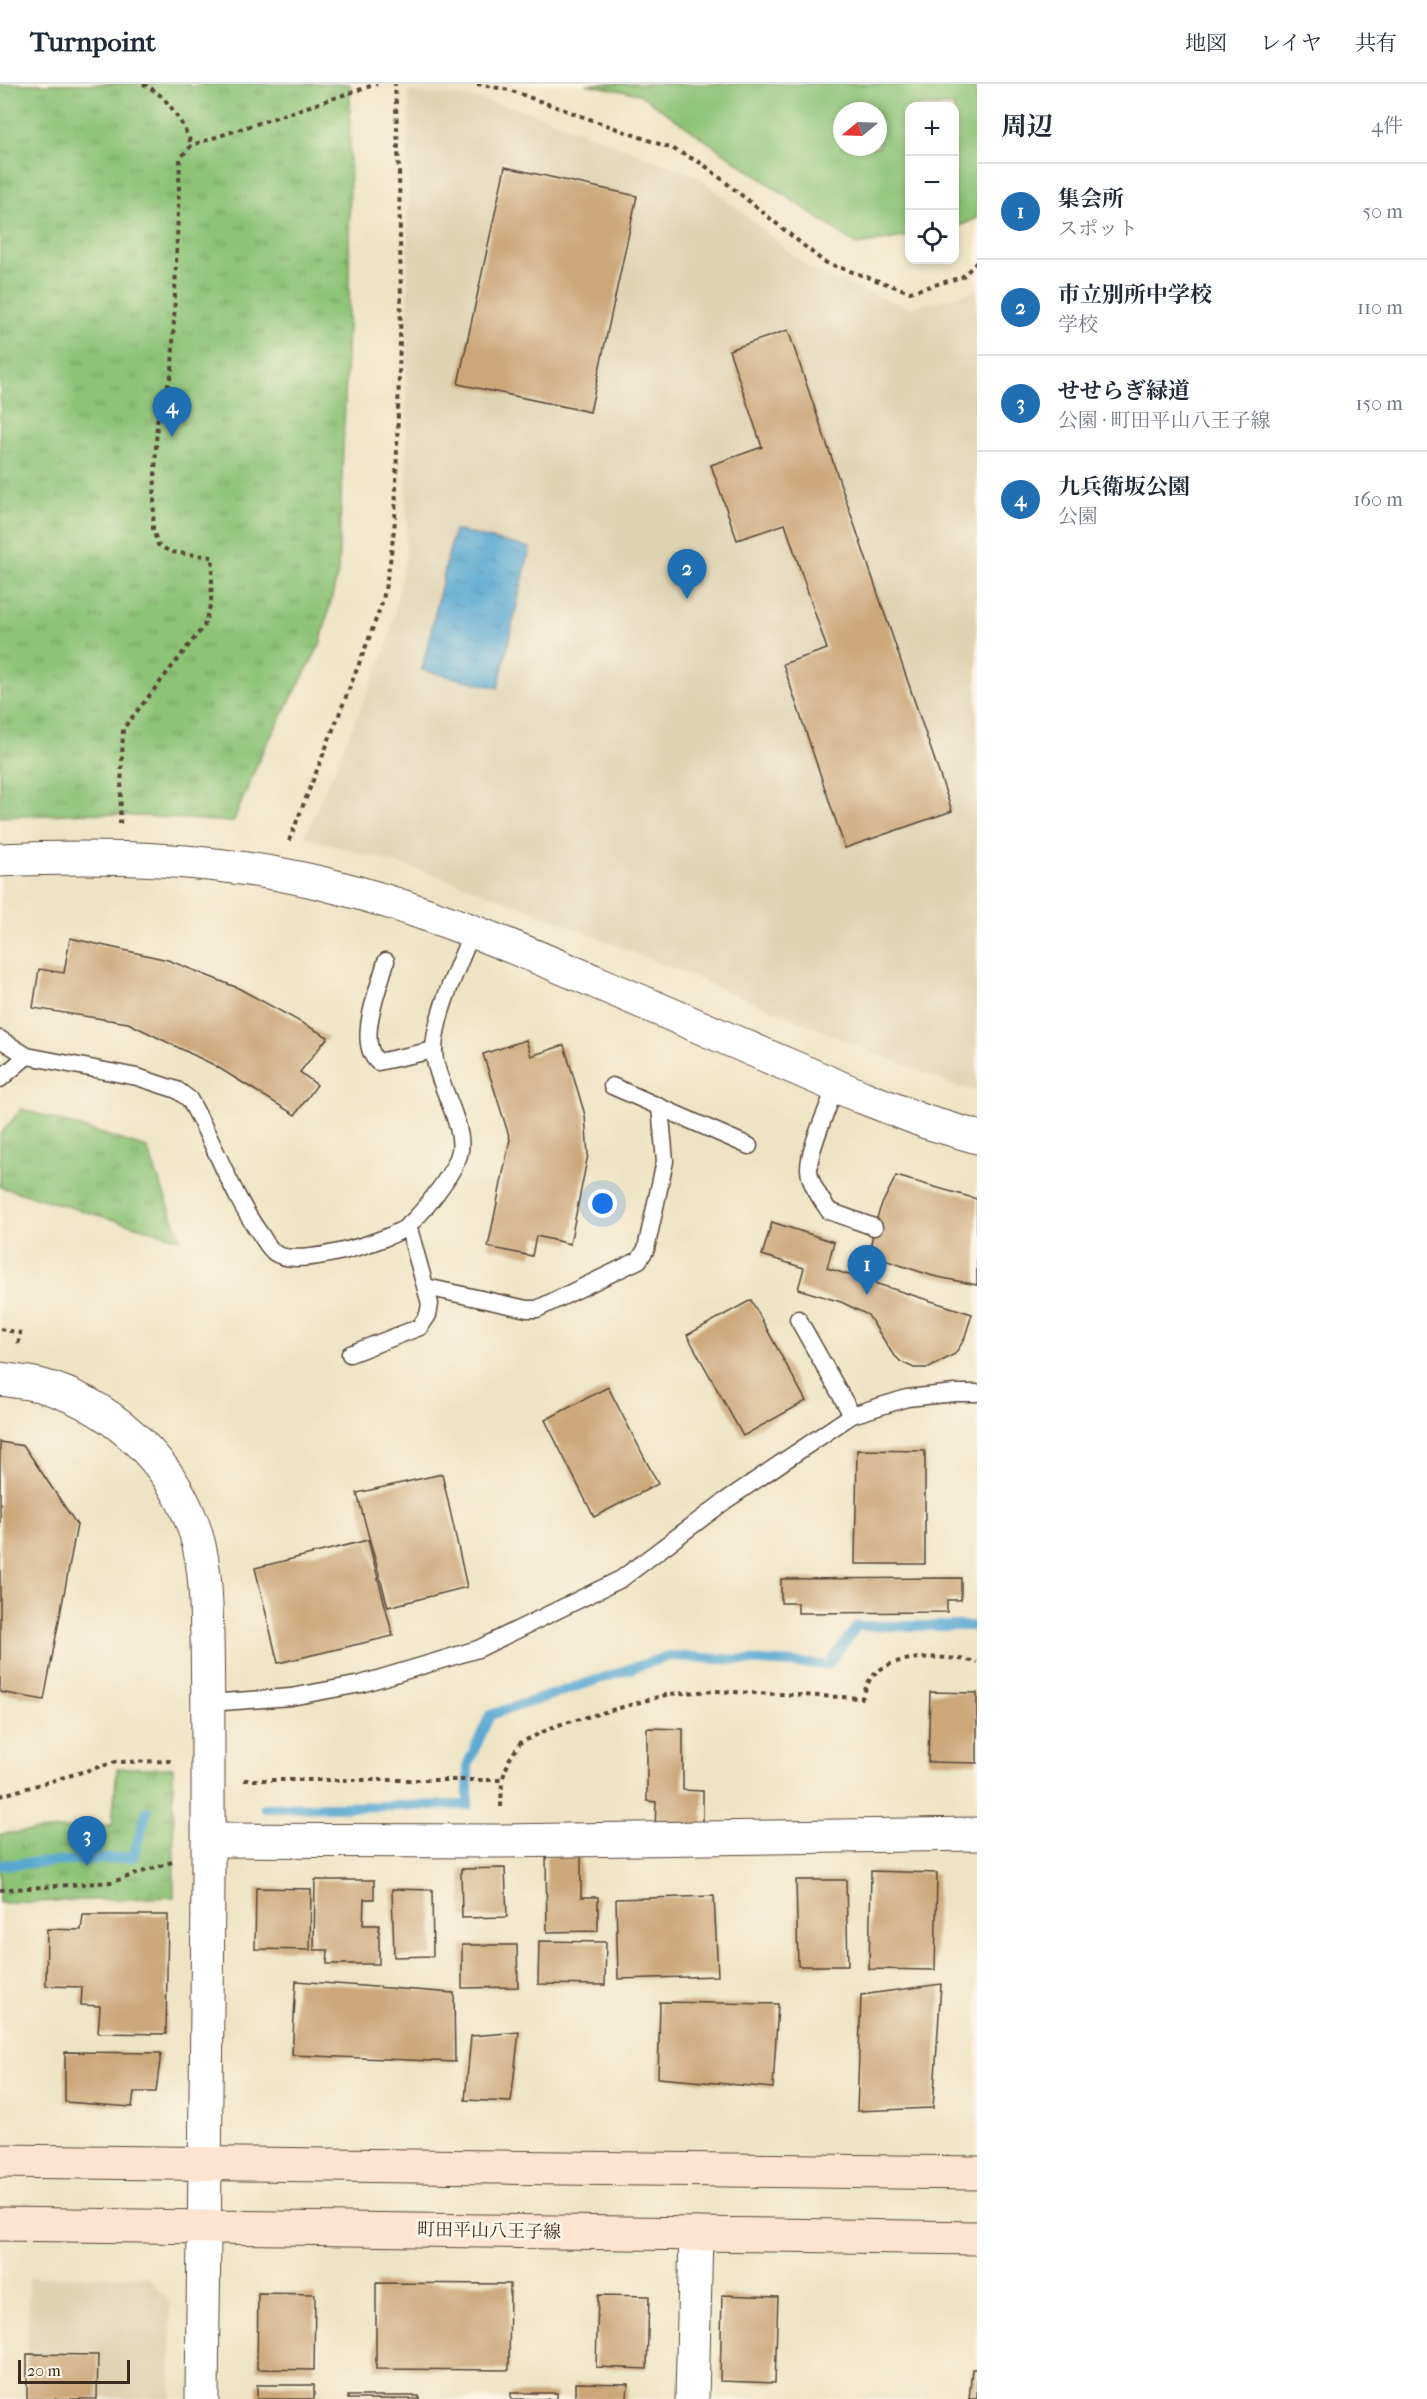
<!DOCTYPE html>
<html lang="ja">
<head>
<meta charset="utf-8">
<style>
  :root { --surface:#fff; --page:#f6f6f7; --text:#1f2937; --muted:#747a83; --line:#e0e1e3; --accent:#1f6fb2 }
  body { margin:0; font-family:"IM FELL French Canon","Noto Serif JP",serif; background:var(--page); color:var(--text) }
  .controls { position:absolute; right:18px; top:18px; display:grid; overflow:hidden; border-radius:12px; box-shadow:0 3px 9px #0003 }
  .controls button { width:54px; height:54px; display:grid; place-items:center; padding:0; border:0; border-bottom:2px solid var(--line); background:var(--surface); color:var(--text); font:30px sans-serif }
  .compass { position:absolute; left:833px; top:18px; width:54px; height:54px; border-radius:50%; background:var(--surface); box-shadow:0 3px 9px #0003; rotate:251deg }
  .scale { position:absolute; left:18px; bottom:15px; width:112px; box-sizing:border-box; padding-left:6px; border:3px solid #3b2a1e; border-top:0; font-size:16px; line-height:21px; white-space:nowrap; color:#3b2a1e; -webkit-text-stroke:4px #fcf5e5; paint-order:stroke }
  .you { position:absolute; left:603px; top:1120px; width:21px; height:21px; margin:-15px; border:4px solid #fff; border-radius:50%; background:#1a73e8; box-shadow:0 0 0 9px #1a73e833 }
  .badge { display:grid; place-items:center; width:39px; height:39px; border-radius:50%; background:var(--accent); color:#fff; font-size:20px; font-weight:700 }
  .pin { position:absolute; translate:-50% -50px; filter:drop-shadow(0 2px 3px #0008) }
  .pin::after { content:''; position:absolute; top:32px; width:21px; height:18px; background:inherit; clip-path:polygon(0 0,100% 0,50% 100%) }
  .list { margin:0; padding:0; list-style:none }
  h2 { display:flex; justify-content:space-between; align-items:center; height:78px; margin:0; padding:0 24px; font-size:26px }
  h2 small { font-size:20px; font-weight:400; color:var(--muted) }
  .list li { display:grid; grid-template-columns:39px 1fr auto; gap:18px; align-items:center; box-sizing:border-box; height:96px; padding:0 24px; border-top:2px solid var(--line) }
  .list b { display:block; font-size:22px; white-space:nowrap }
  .list p { margin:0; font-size:20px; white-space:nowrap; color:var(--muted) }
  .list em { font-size:20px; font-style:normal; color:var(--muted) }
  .icon { flex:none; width:33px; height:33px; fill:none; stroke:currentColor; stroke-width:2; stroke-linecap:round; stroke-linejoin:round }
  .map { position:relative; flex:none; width:977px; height:2315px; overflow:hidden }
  header { display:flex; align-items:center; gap:36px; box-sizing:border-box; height:84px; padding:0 30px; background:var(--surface); border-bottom:2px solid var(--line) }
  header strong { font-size:28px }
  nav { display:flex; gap:33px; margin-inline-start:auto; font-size:21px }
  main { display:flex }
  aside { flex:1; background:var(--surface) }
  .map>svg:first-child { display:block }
  .built { fill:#dfd3b4 }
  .grass { fill:#8cc376; stroke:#64764a; stroke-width:1.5; fill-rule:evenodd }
  .park { fill:url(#park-tufts); stroke:#64764a; stroke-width:1.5 }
  .water { fill:url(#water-ripples); stroke:#486878; stroke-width:1.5 }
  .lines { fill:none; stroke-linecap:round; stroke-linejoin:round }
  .stream { stroke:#56a7d1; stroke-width:10 }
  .building { fill:#cca77a }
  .service-casing { stroke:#564637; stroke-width:19 }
  .minor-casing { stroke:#564637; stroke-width:35 }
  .tertiary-casing { stroke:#564637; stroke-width:35 }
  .secondary-casing { stroke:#564637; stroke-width:35 }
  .path { stroke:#564637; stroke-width:4; stroke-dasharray:4.5 4.5; stroke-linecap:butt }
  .service { stroke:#fff; stroke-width:16 }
  .minor { stroke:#fff; stroke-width:33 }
  .tertiary { stroke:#fff; stroke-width:33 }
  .secondary { stroke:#fde4d0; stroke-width:33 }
  .labels { text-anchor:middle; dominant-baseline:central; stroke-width:6; stroke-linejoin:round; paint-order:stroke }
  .street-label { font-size:18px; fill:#3b2a1e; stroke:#fcf5e5 }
</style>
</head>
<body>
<header>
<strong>Turnpoint</strong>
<nav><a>地図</a><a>レイヤ</a><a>共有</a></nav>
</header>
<main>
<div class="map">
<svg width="977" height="2315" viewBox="0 0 977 2315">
  <defs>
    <pattern id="park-tufts" width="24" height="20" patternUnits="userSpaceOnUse" patternTransform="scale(1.5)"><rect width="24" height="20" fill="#8cc376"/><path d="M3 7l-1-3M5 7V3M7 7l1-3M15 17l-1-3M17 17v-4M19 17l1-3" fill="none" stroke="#749f60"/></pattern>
    <pattern id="water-ripples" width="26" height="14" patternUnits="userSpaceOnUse" patternTransform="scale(1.5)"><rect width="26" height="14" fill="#56a7d1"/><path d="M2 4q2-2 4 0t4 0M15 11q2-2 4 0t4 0" fill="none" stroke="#4888a9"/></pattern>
  </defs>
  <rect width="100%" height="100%" fill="#fcf5e5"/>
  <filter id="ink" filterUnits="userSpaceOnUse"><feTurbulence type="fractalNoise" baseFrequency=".0167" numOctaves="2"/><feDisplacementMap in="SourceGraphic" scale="12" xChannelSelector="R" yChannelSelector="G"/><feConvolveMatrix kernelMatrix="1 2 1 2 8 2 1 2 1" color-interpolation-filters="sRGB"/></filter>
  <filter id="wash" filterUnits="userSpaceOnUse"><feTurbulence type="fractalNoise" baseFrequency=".008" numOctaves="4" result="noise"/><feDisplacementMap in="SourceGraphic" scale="24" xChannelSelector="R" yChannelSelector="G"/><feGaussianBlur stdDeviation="1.35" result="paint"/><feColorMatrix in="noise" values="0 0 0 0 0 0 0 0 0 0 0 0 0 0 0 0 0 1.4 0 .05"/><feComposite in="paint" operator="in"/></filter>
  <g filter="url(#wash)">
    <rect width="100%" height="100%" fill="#eee4c5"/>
    <g class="built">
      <polygon points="409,8 468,13 527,27 699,93 811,186 909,224 972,208 977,202 977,1007 955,1002 529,825 436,791 305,753 388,560 406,470"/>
      <polygon points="147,2192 170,2219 171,2315 27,2315 29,2193"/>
    </g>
    <path class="grass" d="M585 0H977V134L955 144 954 22H910L909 152 857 161 639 10ZM842 27H878V63H842Z"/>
    <g class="park">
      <polygon points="0,0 188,0 191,3 202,0 350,0 349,218 338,488 320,561 262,669 233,738 90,729 0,733"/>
      <polygon points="22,1025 147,1064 181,1155 0,1103 0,1050"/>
      <polygon points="117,1684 173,1684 174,1813 0,1819 0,1750 112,1741"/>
    </g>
    <polygon class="water" points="454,446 530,464 498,604 422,586"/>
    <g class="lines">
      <g class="stream">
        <polyline points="265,1724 468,1721 468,1680 490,1631 669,1572 828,1581 857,1542 977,1542"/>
        <polyline points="0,1781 133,1773 147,1727"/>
      </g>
    </g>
    <g id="blocks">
      <g class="building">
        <polygon points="505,83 637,112 590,328 458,300"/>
        <polygon points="788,246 952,727 845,764 783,580 827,565 785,440 737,456 711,381 762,363 729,266"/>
        <polygon points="70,854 168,876 238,904 328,953 300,988 317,1001 295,1031 214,981 128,939 33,924 39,885 64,889"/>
        <polygon points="526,956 531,972 564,961 585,1031 588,1071 570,1160 536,1152 532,1172 488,1163 510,1055 483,970"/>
        <polygon points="896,1092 977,1115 977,1201 933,1192 875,1173 871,1160 874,1143 881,1122"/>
        <polygon points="772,1138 834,1158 827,1184 972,1230 964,1256 955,1270 929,1284 914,1284 901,1278 892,1269 868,1231 841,1218 798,1205 804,1184 762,1171"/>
        <polygon points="751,1216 806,1317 743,1352 687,1251"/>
        <polygon points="608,1303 658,1400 594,1433 545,1336"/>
        <polygon points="0,1358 24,1362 77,1441 44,1616 0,1608"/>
        <polygon points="857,1366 925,1367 925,1480 855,1480"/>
        <polygon points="442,1390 467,1503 388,1523 357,1409"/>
        <polygon points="368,1456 393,1552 278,1579 255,1484"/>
        <polygon points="961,1494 961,1516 947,1516 947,1528 798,1529 798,1519 781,1519 781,1495"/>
        <polygon points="930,1608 977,1609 977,1679 928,1678"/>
        <polygon points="647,1644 683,1645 683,1706 703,1707 703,1744 655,1744 656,1718 647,1717"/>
        <polygon points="546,1772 581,1772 581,1813 598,1813 598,1847 547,1848"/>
        <polygon points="505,1784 507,1833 462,1834 461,1785"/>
        <polygon points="871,1787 937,1789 935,1886 869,1885"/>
        <polygon points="315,1796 374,1796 374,1815 364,1815 363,1841 379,1841 379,1880 327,1880 328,1866 314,1866"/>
        <polygon points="796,1796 846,1796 848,1882 798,1882"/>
        <polygon points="256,1804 311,1805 310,1866 255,1865"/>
        <polygon points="392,1805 432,1806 433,1872 394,1873"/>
        <polygon points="714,1812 718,1892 618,1895 616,1815"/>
        <polygon points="83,1831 168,1831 166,1950 98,1949 100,1922 81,1921 82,1903 46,1902 47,1845 81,1846"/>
        <polygon points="539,1857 606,1858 605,1901 538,1900"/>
        <polygon points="462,1861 517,1861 518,1903 462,1904"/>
        <polygon points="296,1897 454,1909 455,1978 292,1971"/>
        <polygon points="941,1900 933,2024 857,2027 861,1911"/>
        <polygon points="660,1918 778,1920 773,2004 658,1994"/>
        <polygon points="519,1948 511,2018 465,2016 471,1952"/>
        <polygon points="65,1968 161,1969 156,2008 134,2008 132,2023 65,2018"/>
        <polygon points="376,2199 510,2200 509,2286 376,2285"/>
        <polygon points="258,2209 315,2210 314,2286 257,2285"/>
        <polygon points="598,2211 649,2212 647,2285 596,2283"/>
        <polygon points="722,2211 778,2213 775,2299 720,2297"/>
        <polygon points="27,2270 98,2271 97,2315 27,2315"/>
        <polygon points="972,2285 977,2285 977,2315 969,2315"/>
        <polygon points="575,2299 628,2300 627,2315 575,2315"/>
        <rect x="257" y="2301" width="57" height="14"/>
        <rect x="511" y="2309" width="46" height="6"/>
        <rect x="348" y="2312" width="71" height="3"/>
      </g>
    </g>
  </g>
  <g filter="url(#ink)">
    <use href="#blocks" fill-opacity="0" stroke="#564637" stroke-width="1.5"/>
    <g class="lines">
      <defs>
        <g id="service">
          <path d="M386 877C380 902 355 958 378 978L434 966"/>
          <path d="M0 955 27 972 137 993 177 1006 189 1015C215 1059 231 1110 261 1151 265 1157 270 1166 275 1169 296 1185 391 1157 409 1141 424 1127 453 1090 459 1071 468 1043 434 997 434 966 435 930 459 880 473 846"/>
          <polyline points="0,995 27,972"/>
          <polyline points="612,1002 749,1062"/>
          <path d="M836 1002C829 1022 809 1064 809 1084 809 1099 821 1115 829 1127L874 1143"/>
          <polyline points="426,1203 527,1225 537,1225 639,1176 646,1165 665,1077 660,1023"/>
          <polyline points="798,1235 852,1331"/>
          <polyline points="350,1270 420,1243 428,1231 430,1220 408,1141"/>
          <polyline points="209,1619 291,1613 361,1600 478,1565 621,1495 725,1417 852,1331 907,1314 955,1309 977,1309"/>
        </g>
        <g id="minor">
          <polyline points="209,1756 500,1757 977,1750"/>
          <polyline points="692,2315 696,2150"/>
        </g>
        <g id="tertiary">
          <path d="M0 776C109 771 219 774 325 800 422 824 512 862 603 901 689 938 776 976 862 1013L926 1038 977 1053"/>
          <path d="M0 1295C13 1297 27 1298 39 1301 106 1318 166 1371 191 1436 206 1473 206 1514 207 1553 208 1601 208 1648 208 1695 209 1902 204 2109 202 2315"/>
        </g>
        <g id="secondary">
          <polyline points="0,2077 977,2089"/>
          <polyline points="0,2140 977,2154"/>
        </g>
      </defs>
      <use href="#service" class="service-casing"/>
      <use href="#minor" class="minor-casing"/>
      <use href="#tertiary" class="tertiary-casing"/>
      <use href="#secondary" class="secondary-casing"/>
      <g class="path">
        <path d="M143 0C168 11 181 37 192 61"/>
        <polyline points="477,0 509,6 673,65 703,80 824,178 910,208 962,193 977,178"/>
        <polyline points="120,740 123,645 204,542 211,519 213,473 171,468 158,461 153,445 157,337 172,288 180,74 192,61 377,0"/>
        <polyline points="289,757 368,557 383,516 390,478 395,437 401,218 399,88 395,0"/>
        <polyline points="0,1245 20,1249 18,1261"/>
        <path d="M244 1696H502L510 1674 520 1659 555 1642 669 1610 714 1607 862 1614C865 1608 867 1598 872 1593 892 1568 949 1572 977 1578"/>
        <polyline points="0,1712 116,1678 172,1677"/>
        <polyline points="501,1723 502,1696"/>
        <polyline points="0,1806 112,1798 172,1778"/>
      </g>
      <use href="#service" class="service"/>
      <use href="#minor" class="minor"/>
      <use href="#tertiary" class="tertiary"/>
      <use href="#secondary" class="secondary"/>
    </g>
  </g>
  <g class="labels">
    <g class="street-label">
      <text transform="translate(489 2147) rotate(1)">町田平山八王子線</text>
    </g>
  </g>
</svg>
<div class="controls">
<button>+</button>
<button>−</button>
<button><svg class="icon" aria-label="locate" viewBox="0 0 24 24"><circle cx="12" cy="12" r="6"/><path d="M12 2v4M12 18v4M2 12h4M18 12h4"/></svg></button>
</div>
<svg class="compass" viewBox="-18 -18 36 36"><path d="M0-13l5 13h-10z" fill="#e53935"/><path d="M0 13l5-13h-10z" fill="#747a83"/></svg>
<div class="scale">20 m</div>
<div class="you"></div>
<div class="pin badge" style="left:867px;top:1211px">1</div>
<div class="pin badge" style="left:687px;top:515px">2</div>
<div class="pin badge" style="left:87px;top:1782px">3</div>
<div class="pin badge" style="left:172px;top:353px">4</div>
</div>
<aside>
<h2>周辺<small>4件</small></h2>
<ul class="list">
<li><span class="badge">1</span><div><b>集会所</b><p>スポット</p></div><em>50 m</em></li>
<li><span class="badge">2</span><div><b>市立別所中学校</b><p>学校</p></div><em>110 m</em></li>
<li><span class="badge">3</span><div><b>せせらぎ緑道</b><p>公園 · 町田平山八王子線</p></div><em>150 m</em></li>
<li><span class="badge">4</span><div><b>九兵衛坂公園</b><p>公園</p></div><em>160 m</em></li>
</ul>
</aside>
</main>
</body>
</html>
